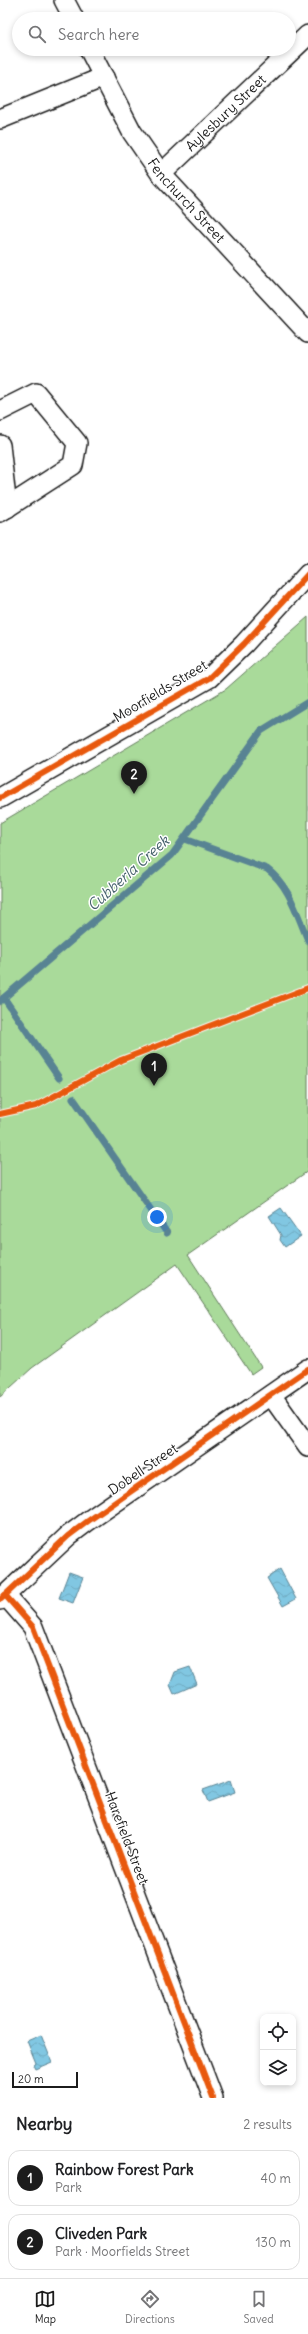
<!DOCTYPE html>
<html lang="en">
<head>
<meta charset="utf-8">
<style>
  :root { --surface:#fff; --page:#f2f2f2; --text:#202124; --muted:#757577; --line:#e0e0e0; --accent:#1c1c1c }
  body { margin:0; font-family:Delius,sans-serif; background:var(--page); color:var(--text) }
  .controls { position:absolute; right:12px; bottom:12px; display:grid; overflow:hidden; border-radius:8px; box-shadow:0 2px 6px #0003 }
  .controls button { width:36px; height:36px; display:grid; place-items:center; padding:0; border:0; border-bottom:1px solid var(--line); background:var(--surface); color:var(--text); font:20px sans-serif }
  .scale { position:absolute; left:12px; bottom:10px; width:66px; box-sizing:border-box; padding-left:4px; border:2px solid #1c1c1c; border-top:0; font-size:11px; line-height:14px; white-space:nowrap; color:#1c1c1c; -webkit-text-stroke:3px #fff; paint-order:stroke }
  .you { position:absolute; left:157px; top:1217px; width:14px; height:14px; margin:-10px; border:3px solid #fff; border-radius:50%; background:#1a73e8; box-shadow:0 0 0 6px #1a73e833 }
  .badge { display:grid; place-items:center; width:26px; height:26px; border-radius:50%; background:var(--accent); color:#fff; font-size:13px; font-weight:700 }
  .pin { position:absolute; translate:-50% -33px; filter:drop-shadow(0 1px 2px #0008) }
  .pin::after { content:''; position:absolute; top:21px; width:14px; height:12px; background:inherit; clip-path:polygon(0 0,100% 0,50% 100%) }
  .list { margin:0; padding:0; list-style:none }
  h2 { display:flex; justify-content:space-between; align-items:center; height:52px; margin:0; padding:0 16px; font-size:17px }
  h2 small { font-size:13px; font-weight:400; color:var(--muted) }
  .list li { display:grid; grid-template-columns:26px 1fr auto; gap:12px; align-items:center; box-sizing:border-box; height:56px; margin:0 8px 8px; padding:0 8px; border:1px solid var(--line); border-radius:12px }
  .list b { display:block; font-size:15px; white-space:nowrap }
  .list p { margin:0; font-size:13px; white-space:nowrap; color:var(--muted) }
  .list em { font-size:13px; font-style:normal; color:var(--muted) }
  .icon { flex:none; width:22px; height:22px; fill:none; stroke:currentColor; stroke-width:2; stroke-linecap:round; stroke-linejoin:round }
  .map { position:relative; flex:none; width:308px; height:2098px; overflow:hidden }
  .search { position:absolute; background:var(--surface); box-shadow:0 2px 6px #0003; left:12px; right:12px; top:12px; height:44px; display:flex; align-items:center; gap:10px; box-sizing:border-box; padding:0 14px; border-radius:22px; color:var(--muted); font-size:15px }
  .sheet { height:180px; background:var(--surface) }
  nav { display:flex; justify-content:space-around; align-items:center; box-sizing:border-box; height:56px; border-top:1px solid var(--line); background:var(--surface); font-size:11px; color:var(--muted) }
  nav a { display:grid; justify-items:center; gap:2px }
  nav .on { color:var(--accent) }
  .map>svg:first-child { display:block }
  .green { fill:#a9da9a; stroke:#627b5b }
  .water { fill:url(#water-waves); stroke:#598393 }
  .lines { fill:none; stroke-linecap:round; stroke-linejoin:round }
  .stream { stroke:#598393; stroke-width:7 }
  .street-casing { stroke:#1c1c1c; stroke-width:22 }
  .street { stroke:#fff; stroke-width:19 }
  .cycleway-casing { stroke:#fff; stroke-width:8 }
  .cycleway { stroke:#e8590c; stroke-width:6 }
  .labels { text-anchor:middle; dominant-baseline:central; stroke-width:3; stroke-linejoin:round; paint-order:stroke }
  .street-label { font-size:14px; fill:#1c1c1c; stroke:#fff }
  .water-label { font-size:15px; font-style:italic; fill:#44606b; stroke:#fff }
</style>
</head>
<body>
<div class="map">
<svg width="308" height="2098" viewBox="0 0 308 2098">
  <defs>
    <pattern id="water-waves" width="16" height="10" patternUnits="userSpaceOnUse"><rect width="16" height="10" fill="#81c7e2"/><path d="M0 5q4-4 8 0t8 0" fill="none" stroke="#6faac1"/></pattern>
  </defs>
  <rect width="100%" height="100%" fill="#fff"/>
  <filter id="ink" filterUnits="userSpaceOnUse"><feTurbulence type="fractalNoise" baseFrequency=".025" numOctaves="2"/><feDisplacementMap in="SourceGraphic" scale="8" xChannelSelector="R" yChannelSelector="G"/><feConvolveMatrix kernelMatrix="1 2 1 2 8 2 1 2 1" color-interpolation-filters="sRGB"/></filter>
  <g filter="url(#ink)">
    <polygon class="green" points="308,617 308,1171 188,1255 261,1367 251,1374 177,1264 32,1368 0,1397 0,823 226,689"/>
    <g class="water">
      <polygon points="281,1208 301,1236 285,1247 280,1240 281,1235 269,1216"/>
      <polygon points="280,1569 296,1599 283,1606 267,1578"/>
      <polygon points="69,1572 83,1577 73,1603 59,1598"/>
      <polygon points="190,1667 197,1684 174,1694 170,1685 175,1672"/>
      <polygon points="231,1780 235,1792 208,1802 203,1790"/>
      <polygon points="41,2035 52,2062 35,2069 33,2065 36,2063 27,2041"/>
    </g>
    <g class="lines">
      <g class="stream">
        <path d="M185 839 267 869C290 886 297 915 308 940"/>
        <polyline points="4,998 59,1078"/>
        <polyline points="0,1001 172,855 261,731 308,702"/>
        <polyline points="73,1098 167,1233"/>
      </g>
      <defs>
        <g id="street">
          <polyline points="64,0 74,19"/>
          <path id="s1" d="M89 49 132 132 161 174 308 333"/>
          <polyline points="0,119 104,77"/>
          <path id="s2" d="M161 174 308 35"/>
          <polyline points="0,411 36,393 77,443 73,465 0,512"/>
          <polyline points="0,445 7,508"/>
          <polyline points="0,798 209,678 244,644 308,574"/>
          <polyline points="271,1395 308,1447"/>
          <polyline points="5,1595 33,1627 213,2098"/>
          <polyline points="0,1600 68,1536 88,1521 308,1369"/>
        </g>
      </defs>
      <use href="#street" class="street-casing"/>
      <use href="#street" class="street"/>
      <defs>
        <g id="cycleway">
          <polyline points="0,798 209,678 244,644 308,574"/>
          <polyline points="0,1114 36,1106 121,1060 308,988"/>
          <polyline points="5,1595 33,1627 213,2098"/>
          <polyline points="1,1599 68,1536 88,1521 308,1369"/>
        </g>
      </defs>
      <use href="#cycleway" class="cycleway-casing"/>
      <use href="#cycleway" class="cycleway"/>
    </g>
  </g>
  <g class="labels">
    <g class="street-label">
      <text stroke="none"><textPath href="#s2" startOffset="89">Aylesbury Street</textPath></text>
      <text stroke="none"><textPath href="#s1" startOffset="181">Fenchurch Street</textPath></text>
      <text transform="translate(160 691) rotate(-31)">Moorfields Street</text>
      <text transform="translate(143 1469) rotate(-34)">Dobell Street</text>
      <text transform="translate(127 1838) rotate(69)">Harefield Street</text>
    </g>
    <g class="water-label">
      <text transform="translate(128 873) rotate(-42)">Cubberla Creek</text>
    </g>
  </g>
</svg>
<div class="controls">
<button><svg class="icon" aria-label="locate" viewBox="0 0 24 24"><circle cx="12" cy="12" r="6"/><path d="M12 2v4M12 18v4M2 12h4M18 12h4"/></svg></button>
<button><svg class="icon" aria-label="layers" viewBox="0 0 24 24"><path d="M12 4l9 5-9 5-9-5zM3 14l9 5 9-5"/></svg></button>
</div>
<div class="scale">20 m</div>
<div class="you"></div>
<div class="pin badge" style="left:154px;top:1086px">1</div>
<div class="pin badge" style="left:134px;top:794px">2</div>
<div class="search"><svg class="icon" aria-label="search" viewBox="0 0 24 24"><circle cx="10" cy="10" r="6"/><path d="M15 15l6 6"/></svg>Search here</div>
</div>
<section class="sheet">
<h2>Nearby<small>2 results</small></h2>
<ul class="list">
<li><span class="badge">1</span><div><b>Rainbow Forest Park</b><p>Park</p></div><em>40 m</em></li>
<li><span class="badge">2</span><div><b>Cliveden Park</b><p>Park · Moorfields Street</p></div><em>130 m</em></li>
</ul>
</section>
<nav>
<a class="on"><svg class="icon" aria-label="map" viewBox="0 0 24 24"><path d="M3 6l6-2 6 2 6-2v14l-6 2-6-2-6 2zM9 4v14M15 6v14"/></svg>Map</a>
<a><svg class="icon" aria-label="directions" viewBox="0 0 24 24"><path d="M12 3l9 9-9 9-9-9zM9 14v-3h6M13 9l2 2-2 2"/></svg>Directions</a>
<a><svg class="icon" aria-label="saved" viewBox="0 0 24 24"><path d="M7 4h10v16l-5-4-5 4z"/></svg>Saved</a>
</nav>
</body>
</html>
